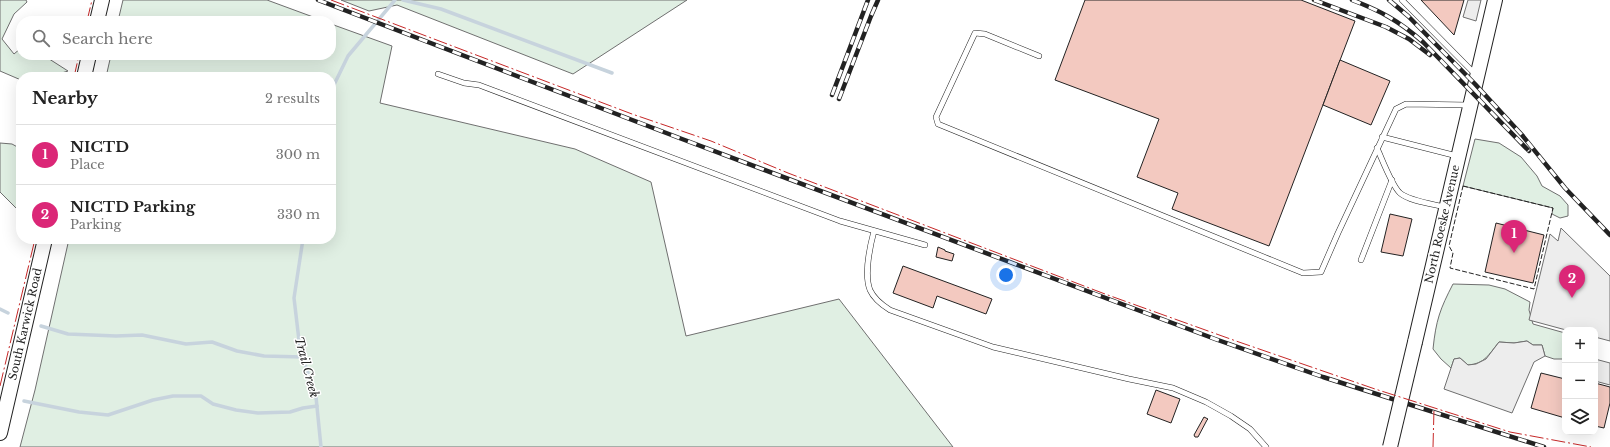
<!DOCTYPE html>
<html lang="en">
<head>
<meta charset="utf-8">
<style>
  :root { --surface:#fff; --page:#f6f6f6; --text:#222; --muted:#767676; --line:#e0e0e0; --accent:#db2777 }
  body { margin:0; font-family:"Libre Baskerville",serif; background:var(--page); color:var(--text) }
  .controls { position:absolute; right:12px; bottom:12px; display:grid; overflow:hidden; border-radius:8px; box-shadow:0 4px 16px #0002 }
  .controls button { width:36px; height:36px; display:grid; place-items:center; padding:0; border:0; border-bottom:1px solid var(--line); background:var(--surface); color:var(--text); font:20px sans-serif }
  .you { position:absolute; left:1006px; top:275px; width:14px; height:14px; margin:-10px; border:3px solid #fff; border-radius:50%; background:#1a73e8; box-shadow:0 0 0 6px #1a73e833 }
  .badge { display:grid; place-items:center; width:26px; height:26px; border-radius:50%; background:var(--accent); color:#fff; font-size:13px; font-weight:700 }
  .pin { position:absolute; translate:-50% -33px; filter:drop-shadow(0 1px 2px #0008) }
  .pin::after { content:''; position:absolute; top:21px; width:14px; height:12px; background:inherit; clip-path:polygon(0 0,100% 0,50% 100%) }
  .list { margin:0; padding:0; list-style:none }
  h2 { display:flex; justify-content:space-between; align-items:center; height:52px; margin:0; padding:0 16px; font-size:17px }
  h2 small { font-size:13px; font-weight:400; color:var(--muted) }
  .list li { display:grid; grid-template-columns:26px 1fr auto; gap:12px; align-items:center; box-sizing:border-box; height:60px; padding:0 16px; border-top:1px solid var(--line) }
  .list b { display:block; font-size:15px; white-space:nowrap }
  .list p { margin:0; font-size:13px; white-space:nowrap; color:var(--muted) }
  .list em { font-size:13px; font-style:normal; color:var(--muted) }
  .icon { flex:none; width:22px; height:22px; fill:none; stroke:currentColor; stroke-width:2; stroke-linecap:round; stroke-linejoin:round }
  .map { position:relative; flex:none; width:1610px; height:447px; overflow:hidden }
  .search { position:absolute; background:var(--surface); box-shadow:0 4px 16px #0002; left:16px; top:16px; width:320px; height:44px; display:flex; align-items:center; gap:10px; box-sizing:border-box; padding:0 14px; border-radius:16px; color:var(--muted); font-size:15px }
  .panel { position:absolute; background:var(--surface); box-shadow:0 4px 16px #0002; left:16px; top:72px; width:320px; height:172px; border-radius:16px }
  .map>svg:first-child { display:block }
  .green { fill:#e0efe3; stroke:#6f6f6f }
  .parking { fill:#ededed; stroke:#6f6f6f }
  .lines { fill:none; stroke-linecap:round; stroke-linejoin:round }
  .stream { stroke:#c7d3dd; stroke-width:3.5 }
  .building { fill:#f3c9c0; stroke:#222 }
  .lane-casing { stroke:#222; stroke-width:6 }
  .secondary-casing { stroke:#222; stroke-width:16 }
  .lane { stroke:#fff; stroke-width:5 }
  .secondary { stroke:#fff; stroke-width:14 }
  .rail-casing { stroke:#222; stroke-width:4.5 }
  .rail { stroke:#fff; stroke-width:3; stroke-dasharray:9; stroke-linecap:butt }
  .secondary-bridge-casing { stroke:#222; stroke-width:16; stroke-linecap:butt }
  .secondary-bridge { stroke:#fff; stroke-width:14 }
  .fence { stroke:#222; stroke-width:1; stroke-dasharray:5 2; stroke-linecap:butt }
  .power { stroke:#c62828; stroke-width:1; stroke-dasharray:14 3 2 3; stroke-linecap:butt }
  .labels { text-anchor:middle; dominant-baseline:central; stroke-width:3; stroke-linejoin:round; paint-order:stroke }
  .street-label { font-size:11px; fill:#222; stroke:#fff }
  .water-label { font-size:12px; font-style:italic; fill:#222; stroke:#fff }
</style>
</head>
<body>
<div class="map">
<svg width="1610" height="447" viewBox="0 0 1610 447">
  <rect width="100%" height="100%" fill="#fff"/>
  <g class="green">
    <polygon points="0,0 26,0 27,2 14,14 2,39 14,54 21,48 21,55 43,55 68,71 49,77 21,77 21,80 0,71"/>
    <polygon points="123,0 267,0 324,21 118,21"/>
    <polygon points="341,0 687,0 573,74 397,5 369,11"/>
    <polygon points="331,24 392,46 380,103 575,149 651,182 686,336 839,299 953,447 20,447 35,390 69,239 331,239 331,77 106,77 111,55 331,55"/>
    <polygon points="1475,139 1499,143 1521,157 1537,176 1542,186 1560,196 1568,205 1568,216 1560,218 1552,214 1553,208 1463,186"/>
    <polygon points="0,143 12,144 21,149 21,213 0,192"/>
    <path d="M1453 284 1489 285 1505 289 1530 302 1529 310 1533 324 1565 333V359H1554L1545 356 1542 345H1533L1527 341 1514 343 1499 342C1489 354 1485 364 1468 365L1460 358 1454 359 1451 368 1441 359 1433 349C1436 320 1440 309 1453 284Z"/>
  </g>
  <g class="parking">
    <polygon points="1468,0 1481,0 1476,21 1463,17"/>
    <polygon points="1561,228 1610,276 1610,341 1595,337 1595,330 1566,330 1529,320 1550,234 1558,241"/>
    <polygon points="1527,341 1533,345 1542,345 1545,356 1534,362 1512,413 1444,389 1454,359 1460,358 1468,365 1476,364 1486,359 1499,342 1514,343"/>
    <polygon points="1595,359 1610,363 1610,385 1595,381"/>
  </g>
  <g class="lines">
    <g class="stream">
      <polyline points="403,0 441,9 612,73"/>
      <polyline points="331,91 348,56 395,0"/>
      <polyline points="303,239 294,298 300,349 316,397 321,447"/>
      <polyline points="0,309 8,313"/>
      <polyline points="41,326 68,334 116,336 142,335 186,344 212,342 237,351 264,356 303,357"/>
      <polyline points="24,401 79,412 108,415 153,400 173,396 201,396 213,404 236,410 258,413 290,412 303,408 317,406"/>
    </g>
  </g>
  <g class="building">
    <polygon points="1085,0 1301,0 1355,21 1269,246 1172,209 1178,193 1137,177 1159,119 1055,80"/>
    <polygon points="1421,0 1464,0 1454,35"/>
    <polygon points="1340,60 1390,81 1371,125 1323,105"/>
    <polygon points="1390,214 1412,219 1403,256 1381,252"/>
    <polygon points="1496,223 1544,235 1533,283 1485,272"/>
    <polygon points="938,247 945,250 945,251 954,254 952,261 936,257"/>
    <polygon points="903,266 992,299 986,314 937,296 933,308 893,293"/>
    <polygon points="1541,373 1565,379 1565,388 1563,397 1565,398 1565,418 1531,408"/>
    <polygon points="1595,383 1610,387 1610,403 1604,428 1595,426"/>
    <polygon points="1156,390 1180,399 1171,423 1147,414"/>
    <polygon points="1204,417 1208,419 1207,420 1198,437 1195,437 1194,435"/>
  </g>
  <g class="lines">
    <defs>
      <g id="lane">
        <polyline points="1402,0 1476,75"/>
        <polyline points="1039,56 985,34 975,33 936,117 938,124 1303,273 1321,272 1338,233 1396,109 1406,104 1469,105"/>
        <polyline points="438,74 464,83 479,85 840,221 925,245"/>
        <polyline points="1382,137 1457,156"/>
        <path d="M1377 148C1382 159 1392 186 1400 193 1409 201 1433 204 1445 207"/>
        <path d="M874 231C870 246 864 275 870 290 874 299 882 305 890 310L993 347 1129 379 1173 388 1206 402 1231 416 1250 429 1266 447"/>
        <polyline points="1361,260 1392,180"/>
      </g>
      <g id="secondary">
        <polyline points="97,21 102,0"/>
        <polyline points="84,77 89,55"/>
        <polyline points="1415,342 1495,0"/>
        <polyline points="0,433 45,239"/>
      </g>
    </defs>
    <use href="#lane" class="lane-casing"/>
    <use href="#secondary" class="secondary-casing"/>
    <use href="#lane" class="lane"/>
    <use href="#secondary" class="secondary"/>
    <defs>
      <g id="rail">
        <polyline points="318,0 682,139 1215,339 1323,377 1544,447"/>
        <polyline points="1314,0 1386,27 1409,39 1430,55"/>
        <path d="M1352 0C1381 11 1399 21 1423 42L1529 151"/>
        <polyline points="1389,0 1408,16 1475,84 1522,135 1565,188 1610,235"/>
        <polyline points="832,95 868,0"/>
        <polyline points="839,99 871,16 878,0"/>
      </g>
    </defs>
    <use href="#rail" class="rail-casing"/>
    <use href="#rail" class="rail"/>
    <defs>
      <polyline id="secondary-bridge" points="1390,447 1415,342"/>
    </defs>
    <use href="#secondary-bridge" class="secondary-bridge-casing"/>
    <use href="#secondary-bridge" class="secondary-bridge"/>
    <polygon class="fence" points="1463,186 1553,208 1534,289 1450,268 1453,253 1449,246"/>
    <g class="power">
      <polyline points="331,0 632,114 711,141 788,173 1105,294 1236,341 1375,389 1510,432 1591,447"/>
      <polyline points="87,21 92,0"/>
      <polyline points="74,77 79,55"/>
      <polyline points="0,386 35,239"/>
      <polyline points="1433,447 1434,409"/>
    </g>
  </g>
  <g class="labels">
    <g class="street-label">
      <text transform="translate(1442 224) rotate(-77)">North Roeske Avenue</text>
      <text transform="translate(25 324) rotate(-77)">South Karwick Road</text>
    </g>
    <g class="water-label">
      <text transform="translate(307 367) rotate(75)">Trail Creek</text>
    </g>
  </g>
</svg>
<div class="controls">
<button>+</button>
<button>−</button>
<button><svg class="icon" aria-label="layers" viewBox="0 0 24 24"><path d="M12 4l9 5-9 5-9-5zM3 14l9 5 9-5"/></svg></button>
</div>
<div class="you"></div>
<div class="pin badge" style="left:1514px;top:253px">1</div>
<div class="pin badge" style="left:1572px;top:298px">2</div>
<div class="search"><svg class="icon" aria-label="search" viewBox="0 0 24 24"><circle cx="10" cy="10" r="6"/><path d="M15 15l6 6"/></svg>Search here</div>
<section class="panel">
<h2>Nearby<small>2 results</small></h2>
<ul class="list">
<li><span class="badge">1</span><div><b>NICTD</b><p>Place</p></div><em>300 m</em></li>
<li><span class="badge">2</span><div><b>NICTD Parking</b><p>Parking</p></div><em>330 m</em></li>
</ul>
</section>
</div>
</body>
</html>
